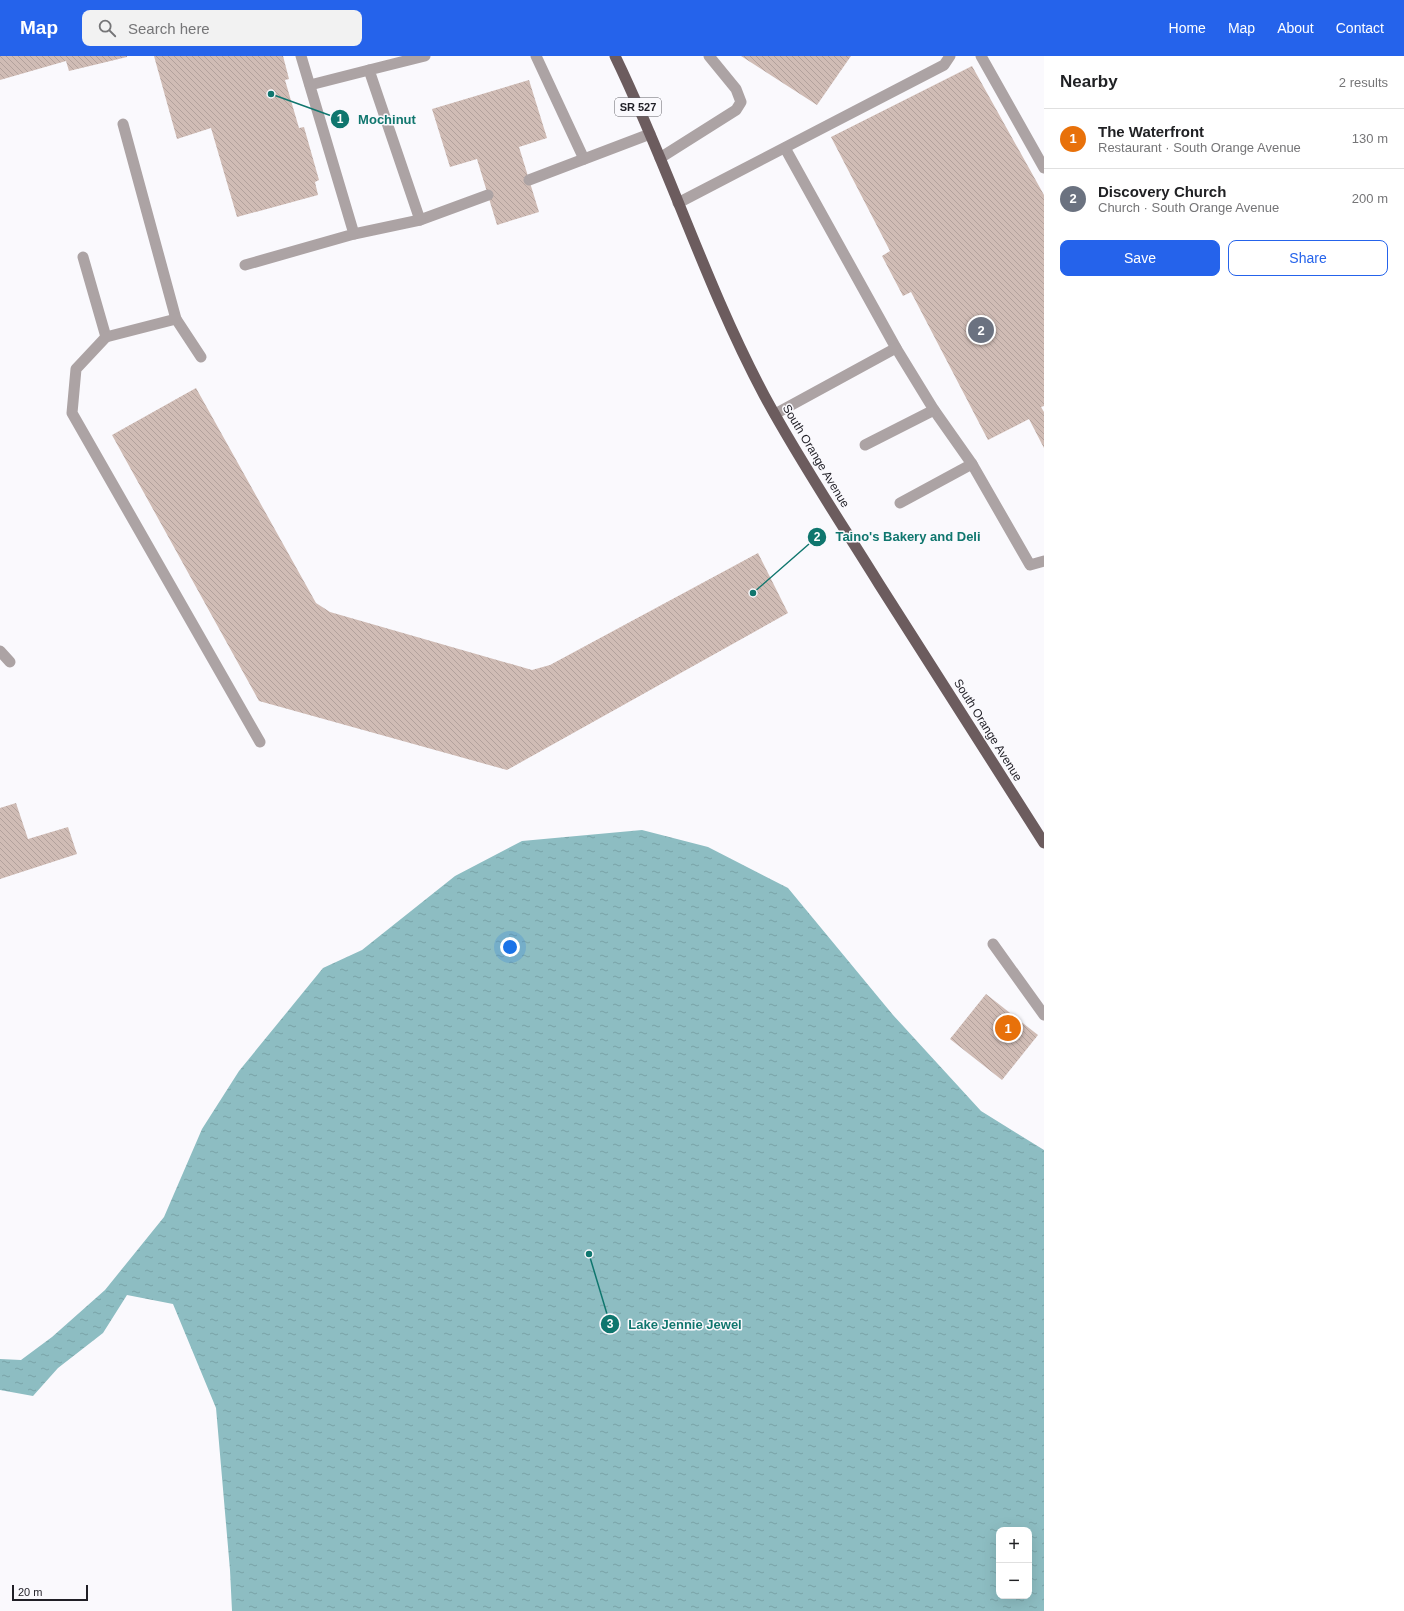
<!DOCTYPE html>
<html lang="en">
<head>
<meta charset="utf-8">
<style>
  :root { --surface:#fff; --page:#f2f2f2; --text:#202124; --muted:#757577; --line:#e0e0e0; --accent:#2563eb }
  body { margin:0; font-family:Helvetica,sans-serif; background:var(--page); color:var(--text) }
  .controls { position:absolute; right:12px; bottom:12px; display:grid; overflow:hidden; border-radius:8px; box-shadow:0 4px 16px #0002 }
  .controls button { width:36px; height:36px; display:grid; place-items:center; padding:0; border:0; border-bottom:1px solid var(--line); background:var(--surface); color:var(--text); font:20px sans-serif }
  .scale { position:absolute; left:12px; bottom:10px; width:76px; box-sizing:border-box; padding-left:4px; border:2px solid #201f26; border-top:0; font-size:11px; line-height:14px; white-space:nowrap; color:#201f26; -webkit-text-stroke:3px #faf9fd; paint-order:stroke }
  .you { position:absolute; left:510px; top:891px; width:14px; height:14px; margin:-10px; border:3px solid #fff; border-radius:50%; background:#1a73e8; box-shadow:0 0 0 6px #1a73e833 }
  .badge { display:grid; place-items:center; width:26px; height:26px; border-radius:50%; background:var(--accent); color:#fff; font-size:13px; font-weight:700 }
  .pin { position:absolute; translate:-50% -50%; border:2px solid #fff; box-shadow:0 1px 4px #0006 }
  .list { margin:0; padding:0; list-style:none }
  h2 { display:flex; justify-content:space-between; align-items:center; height:52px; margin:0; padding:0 16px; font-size:17px }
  h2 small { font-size:13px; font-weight:400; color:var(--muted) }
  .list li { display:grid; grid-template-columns:26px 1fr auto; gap:12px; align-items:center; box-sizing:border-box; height:60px; padding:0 16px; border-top:1px solid var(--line) }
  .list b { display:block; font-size:15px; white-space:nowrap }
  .list p { margin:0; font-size:13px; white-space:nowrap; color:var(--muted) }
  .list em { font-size:13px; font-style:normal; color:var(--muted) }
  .actions { display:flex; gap:8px; padding:12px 16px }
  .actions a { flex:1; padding:9px 0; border:1px solid var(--accent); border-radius:8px; text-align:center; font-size:14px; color:var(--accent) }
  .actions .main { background:var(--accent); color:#fff }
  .icon { flex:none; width:22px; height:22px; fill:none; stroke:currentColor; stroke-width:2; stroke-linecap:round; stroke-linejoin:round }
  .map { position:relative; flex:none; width:1044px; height:1555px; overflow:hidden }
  header { display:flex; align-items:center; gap:24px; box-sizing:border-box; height:56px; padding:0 20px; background:var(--accent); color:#fff }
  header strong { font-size:19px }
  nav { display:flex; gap:22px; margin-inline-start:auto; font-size:14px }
  .search { width:280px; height:36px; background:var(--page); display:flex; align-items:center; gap:10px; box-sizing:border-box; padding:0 14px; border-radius:8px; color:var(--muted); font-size:15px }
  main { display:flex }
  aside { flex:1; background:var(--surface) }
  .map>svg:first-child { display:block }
  .water { fill:url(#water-ripples); fill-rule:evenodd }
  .building { fill:url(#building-back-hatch) }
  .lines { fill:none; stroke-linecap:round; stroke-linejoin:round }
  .service { stroke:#aca3a4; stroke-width:11 }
  .primary { stroke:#6c5c5e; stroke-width:11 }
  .labels { text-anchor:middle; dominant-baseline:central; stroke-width:3; stroke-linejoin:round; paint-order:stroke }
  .shield { fill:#faf9fd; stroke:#616066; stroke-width:1 }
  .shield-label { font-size:11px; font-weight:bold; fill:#201f26 }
  .street-label { font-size:12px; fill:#201f26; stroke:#faf9fd }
  .leader { fill:none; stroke:#0f766e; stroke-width:1.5 }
  .callout-dot { fill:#0f766e; stroke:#faf9fd; stroke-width:1.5 }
  .mark-label { font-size:12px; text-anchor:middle; font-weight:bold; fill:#fff }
  .callout-label { font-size:13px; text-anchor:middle; font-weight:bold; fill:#0f766e; stroke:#faf9fd; stroke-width:3; stroke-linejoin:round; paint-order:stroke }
</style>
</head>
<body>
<header>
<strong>Map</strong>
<div class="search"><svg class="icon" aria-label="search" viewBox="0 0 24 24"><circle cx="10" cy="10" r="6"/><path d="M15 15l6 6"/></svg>Search here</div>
<nav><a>Home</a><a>Map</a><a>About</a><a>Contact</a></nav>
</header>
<main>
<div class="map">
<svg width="1044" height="1555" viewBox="0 0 1044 1555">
  <defs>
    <pattern id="water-ripples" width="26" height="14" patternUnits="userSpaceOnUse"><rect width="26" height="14" fill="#8dbdc2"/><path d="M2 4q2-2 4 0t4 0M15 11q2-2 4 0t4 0" fill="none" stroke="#79a2a7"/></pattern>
    <pattern id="building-back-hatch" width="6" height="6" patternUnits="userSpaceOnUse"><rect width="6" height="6" fill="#d0bcb5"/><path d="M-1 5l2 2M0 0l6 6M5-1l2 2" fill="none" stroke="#b2a19c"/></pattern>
  </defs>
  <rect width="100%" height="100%" fill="#faf9fd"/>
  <path class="water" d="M642 774 708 791 788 832 893 959 981 1055 1044 1094V1555H232L230 1514 216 1352 173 1248 127 1239 103 1277 58 1312 33 1340 0 1334V1303L21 1304 52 1281 105 1234 164 1161 202 1073 239 1015 323 912 362 894 455 820 522 785ZM999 1474H1029V1540H999Z"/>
  <g class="building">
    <polygon points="0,0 127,0 127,1 69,15 66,5 0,24"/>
    <polygon points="154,0 283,0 289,23 285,24 299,72 304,71 319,124 315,126 318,139 237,161 211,72 177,83"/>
    <polygon points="741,0 851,0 817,49"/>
    <polygon points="972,10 1044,139 1044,350 1041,351 1044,356 1044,392 1029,363 988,384 911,236 903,240 882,200 890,195 831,81"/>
    <polygon points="529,24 547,82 519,91 539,156 497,169 477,103 450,111 432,53"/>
    <polygon points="196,332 316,547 330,556 532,614 550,609 758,497 788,557 507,714 259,645 112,379"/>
    <polygon points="16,747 28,783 68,771 77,798 0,823 0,752"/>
    <polygon points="986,938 1038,979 1002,1024 950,983"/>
  </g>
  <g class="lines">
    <g class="service">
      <polyline points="425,0 369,14 420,164 488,139"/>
      <polyline points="536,0 584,103"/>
      <polyline points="981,0 1044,112"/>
      <polyline points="310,29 369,14"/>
      <polyline points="123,68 176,263"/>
      <polyline points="785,92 896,292"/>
      <polyline points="660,102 736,54 741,46 736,33 709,0"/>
      <polyline points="529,124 650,78"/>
      <polyline points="678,147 944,9 950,0"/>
      <polyline points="354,178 420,164"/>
      <polyline points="83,201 106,281"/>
      <polyline points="245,209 354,178 301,0"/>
      <polyline points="201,301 176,263 106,281 76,313 72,357 260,686"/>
      <polyline points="775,358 896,292 934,354 972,408 1030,509 1044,505"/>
      <polyline points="865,389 934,354"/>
      <polyline points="900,447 972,408"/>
      <polyline points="0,595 10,606"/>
      <polyline points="993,888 1044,959"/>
    </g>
    <path class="primary" d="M615 0C669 111 706 230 764 339 799 404 840 465 879 528 934 614 989 700 1044 787"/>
  </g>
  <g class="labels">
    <rect class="shield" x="615" y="42" width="46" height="18" rx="3"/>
    <g class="shield-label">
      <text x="638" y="51">SR 527</text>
    </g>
    <g class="street-label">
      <text transform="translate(816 400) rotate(59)">South Orange Avenue</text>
      <text transform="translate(988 674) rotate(58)">South Orange Avenue</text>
    </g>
  </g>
  <path class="leader" d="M271 38L340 63M753 537L817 481M589 1198L610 1268"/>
  <g class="callout-dot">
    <circle cx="271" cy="38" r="4"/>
    <circle cx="753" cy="537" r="4"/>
    <circle cx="589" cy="1198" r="4"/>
    <circle cx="340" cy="63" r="10"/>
    <circle cx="817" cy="481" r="10"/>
    <circle cx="610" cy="1268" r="10"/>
  </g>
  <g class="mark-label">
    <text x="340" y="67">1</text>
    <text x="817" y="485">2</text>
    <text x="610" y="1272">3</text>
  </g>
  <g class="callout-label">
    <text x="387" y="68">Mochinut</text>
    <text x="908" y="485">Taino's Bakery and Deli</text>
    <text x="685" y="1273">Lake Jennie Jewel</text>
  </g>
</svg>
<div class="controls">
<button>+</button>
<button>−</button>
</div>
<div class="scale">20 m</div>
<div class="you"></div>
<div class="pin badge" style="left:1008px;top:972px;background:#e8710a">1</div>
<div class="pin badge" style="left:981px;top:274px;background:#6b7280">2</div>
</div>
<aside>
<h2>Nearby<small>2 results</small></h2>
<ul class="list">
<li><span class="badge" style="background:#e8710a">1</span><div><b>The Waterfront</b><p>Restaurant · South Orange Avenue</p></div><em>130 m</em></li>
<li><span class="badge" style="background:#6b7280">2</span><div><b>Discovery Church</b><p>Church · South Orange Avenue</p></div><em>200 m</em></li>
</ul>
<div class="actions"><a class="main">Save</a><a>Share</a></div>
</aside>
</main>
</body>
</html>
